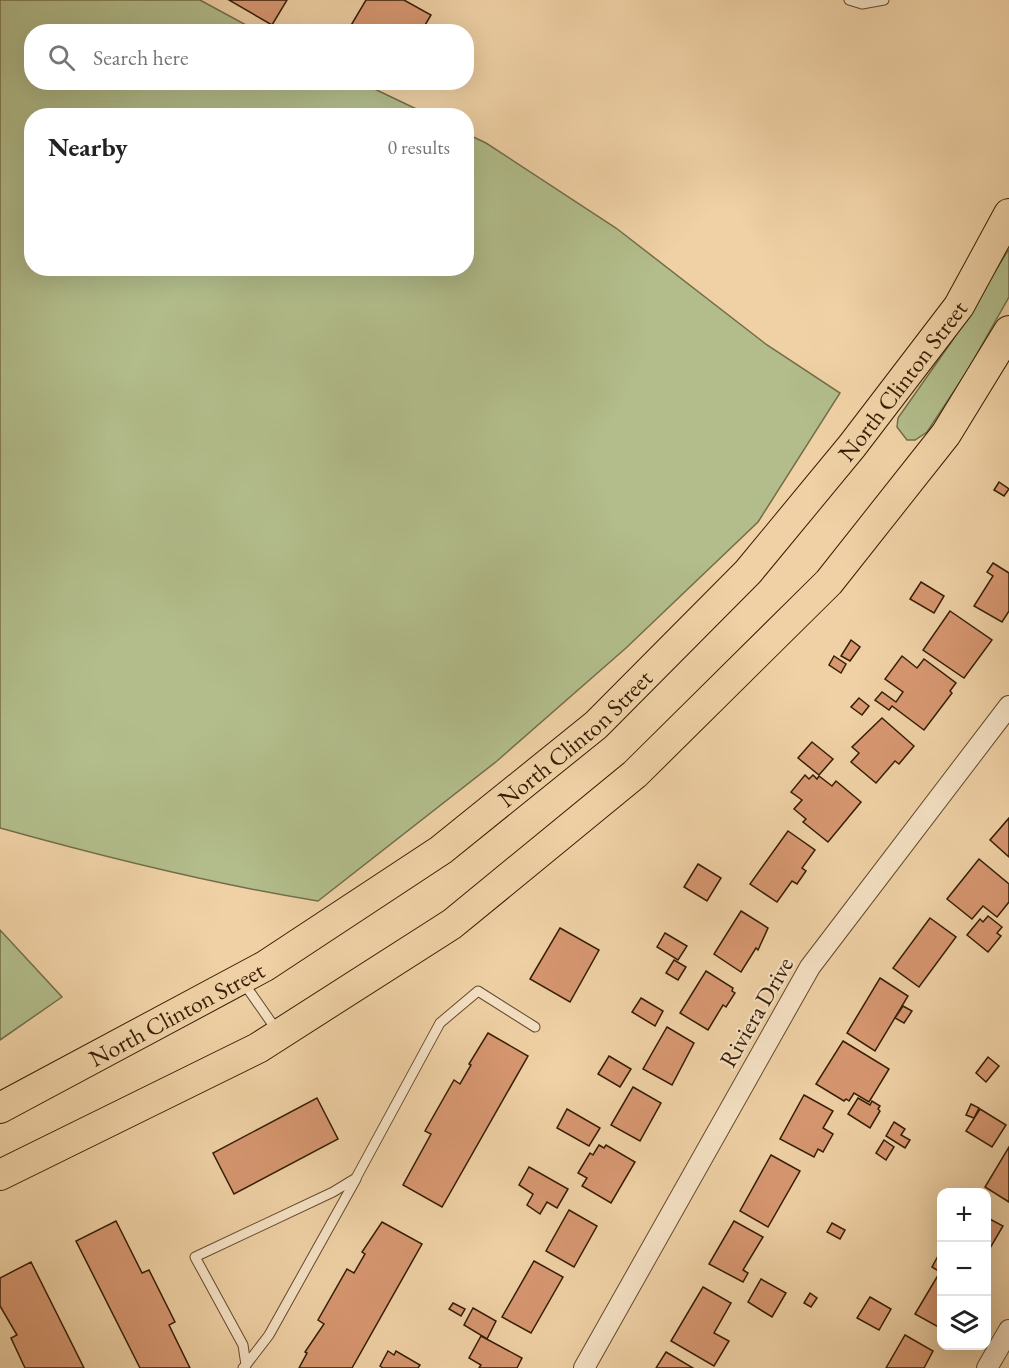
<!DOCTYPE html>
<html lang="en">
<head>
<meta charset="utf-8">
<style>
  :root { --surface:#fff; --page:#f6f6f6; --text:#222; --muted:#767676; --line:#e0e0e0 }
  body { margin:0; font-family:"EB Garamond",serif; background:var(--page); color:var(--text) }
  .controls { position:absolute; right:18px; bottom:18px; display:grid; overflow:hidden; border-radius:12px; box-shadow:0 6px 24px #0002 }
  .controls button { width:54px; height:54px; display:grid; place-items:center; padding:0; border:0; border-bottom:2px solid var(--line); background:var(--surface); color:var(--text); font:30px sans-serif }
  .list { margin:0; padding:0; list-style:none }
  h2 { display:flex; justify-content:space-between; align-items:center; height:78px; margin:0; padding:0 24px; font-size:26px }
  h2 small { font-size:20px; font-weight:400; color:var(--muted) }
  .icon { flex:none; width:33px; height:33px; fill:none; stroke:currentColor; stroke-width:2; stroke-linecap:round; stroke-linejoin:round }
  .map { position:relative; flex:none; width:1009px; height:1368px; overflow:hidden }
  .search { position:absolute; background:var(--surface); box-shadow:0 6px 24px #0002; left:24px; top:24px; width:450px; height:66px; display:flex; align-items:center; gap:15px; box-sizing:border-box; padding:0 21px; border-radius:24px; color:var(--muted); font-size:22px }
  .panel { position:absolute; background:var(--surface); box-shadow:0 6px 24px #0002; left:24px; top:108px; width:450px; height:168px; border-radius:24px }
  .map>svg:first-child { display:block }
  .green { fill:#b2bd8b; stroke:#746d48; stroke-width:1.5 }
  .building { fill:#d79771; stroke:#351d05; stroke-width:1.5 }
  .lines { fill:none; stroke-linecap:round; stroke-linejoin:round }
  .lane-casing { stroke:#644a2d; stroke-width:11 }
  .street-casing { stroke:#644a2d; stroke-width:22 }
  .primary-casing { stroke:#351d05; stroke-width:32 }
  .lane { stroke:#f5e1c4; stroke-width:9 }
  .street { stroke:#f5e1c4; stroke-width:20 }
  .primary { stroke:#efd1a5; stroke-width:30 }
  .labels { text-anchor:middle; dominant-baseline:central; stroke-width:4.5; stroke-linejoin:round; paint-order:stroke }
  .street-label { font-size:24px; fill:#351d05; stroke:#f5e1c4 }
</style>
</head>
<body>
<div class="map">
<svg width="1009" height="1368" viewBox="0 0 1009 1368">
  <rect width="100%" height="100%" fill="#efd1a5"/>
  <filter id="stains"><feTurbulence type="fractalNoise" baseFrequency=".00333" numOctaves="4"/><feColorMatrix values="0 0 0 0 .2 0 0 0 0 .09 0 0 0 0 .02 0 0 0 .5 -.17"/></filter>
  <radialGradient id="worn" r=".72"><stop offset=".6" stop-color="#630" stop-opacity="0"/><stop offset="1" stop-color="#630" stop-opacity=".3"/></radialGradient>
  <g class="green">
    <path d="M0 0H200L257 31 32 32V82L362 83 429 115 32 116V268H466L467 134 486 143 616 228 767 345 840 393 758 522 626 648 497 761 318 901C212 884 104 857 0 828Z"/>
    <polygon points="1009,249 1009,297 966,373 927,432 915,440 907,440 897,427 898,418 952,341"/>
    <polygon points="0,930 62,997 0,1040"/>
  </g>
  <g class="building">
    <polygon points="229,0 287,0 272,25"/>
    <polygon points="366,0 404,0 431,15 421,32 347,32"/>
    <polygon points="999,482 1009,489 1004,496 994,490"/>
    <polygon points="993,563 1009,573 1009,611 1002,622 974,606 993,576 987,572"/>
    <polygon points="921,582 944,596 934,613 910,599"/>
    <polygon points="950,611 992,640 964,678 923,650"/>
    <polygon points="851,640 860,647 850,661 841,656"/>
    <polygon points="834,656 846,664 841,673 829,665"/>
    <polygon points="902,656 917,668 924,659 956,683 950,691 952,693 924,730 892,706 889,710 875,700 882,692 896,702 903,692 885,679"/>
    <polygon points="859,698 869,706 862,715 851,707"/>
    <polygon points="882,718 914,746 899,764 895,761 876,783 851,762 859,753 852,747"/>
    <polygon points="812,742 833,759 819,775 798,758"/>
    <polygon points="805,775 809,779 813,775 817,779 819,776 832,786 836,781 861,802 828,842 803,822 806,819 794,809 802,800 791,792"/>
    <polygon points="1009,818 1009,857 990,840"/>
    <polygon points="788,831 815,850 802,868 806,871 797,884 792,881 777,902 750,884"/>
    <polygon points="979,859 1009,884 1009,902 997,917 983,906 972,919 947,899"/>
    <polygon points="698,864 721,878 707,901 684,887"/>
    <polygon points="741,911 768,928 758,950 756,948 741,972 714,954"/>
    <polygon points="988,916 1002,927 997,933 1001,936 988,952 967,935 980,919 983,922"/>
    <polygon points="930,918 956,937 919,987 893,968"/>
    <polygon points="560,928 599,950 570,1002 530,979"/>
    <polygon points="665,933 687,946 678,960 657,947"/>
    <polygon points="674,960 686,967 678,980 666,973"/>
    <polygon points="706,971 733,988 732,991 735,993 726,1007 723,1005 708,1030 680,1013"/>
    <polygon points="880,978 908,996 875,1051 847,1033"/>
    <polygon points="641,998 663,1011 655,1026 632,1012"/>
    <polygon points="903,1006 912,1011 904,1023 895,1018"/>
    <polygon points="667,1027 694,1043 672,1085 643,1069"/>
    <polygon points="488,1033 528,1056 442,1207 403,1185 431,1134 425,1131 454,1080 460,1084 471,1065 469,1064"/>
    <polygon points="843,1041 889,1069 869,1102 854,1093 849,1101 846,1099 844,1101 816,1084"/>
    <polygon points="609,1056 631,1069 620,1087 598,1074"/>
    <polygon points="988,1057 999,1066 986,1082 976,1073"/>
    <polygon points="633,1087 661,1103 640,1141 611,1125"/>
    <polygon points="804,1095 833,1111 823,1128 833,1134 823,1152 818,1149 814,1157 780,1139"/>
    <polygon points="317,1098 338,1139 234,1194 213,1153"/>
    <polygon points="858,1098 870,1105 872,1101 880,1106 878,1109 880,1111 870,1128 848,1114"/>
    <polygon points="971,1104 979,1108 974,1118 966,1115"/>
    <polygon points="567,1109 600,1128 589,1146 557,1128"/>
    <polygon points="980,1109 1006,1125 992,1147 966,1131"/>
    <polygon points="894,1122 905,1129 901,1135 910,1140 905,1148 886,1136"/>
    <polygon points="884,1140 894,1147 886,1160 876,1153"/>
    <polygon points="599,1145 604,1148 606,1145 635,1162 611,1203 582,1186 587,1178 578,1173 590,1153 593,1155"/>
    <polygon points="1009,1147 1009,1202 985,1187"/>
    <polygon points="771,1155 800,1171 768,1227 740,1211"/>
    <polygon points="529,1167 568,1189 557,1208 547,1202 540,1214 527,1205 533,1194 519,1185"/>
    <polygon points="569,1210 597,1226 574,1267 546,1251"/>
    <polygon points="986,1217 1003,1226 986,1255"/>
    <polygon points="116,1221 142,1273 149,1270 175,1322 169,1325 190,1368 140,1368 76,1241"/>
    <polygon points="734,1221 763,1237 743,1270 748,1273 743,1282 709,1264"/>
    <polygon points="382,1222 422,1244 352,1368 299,1368 307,1353 305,1352 324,1324 318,1320 347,1269 354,1273 365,1254 362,1252"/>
    <polygon points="832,1223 845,1230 840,1239 827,1232"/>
    <polygon points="938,1256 942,1258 942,1329 915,1314 940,1272 932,1267"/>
    <polygon points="534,1261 563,1277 531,1333 502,1317"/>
    <polygon points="31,1262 84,1368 25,1368 11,1338 17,1335 0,1306 0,1278"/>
    <polygon points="761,1279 786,1293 772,1317 748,1302"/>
    <polygon points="703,1287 731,1303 714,1333 729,1341 714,1366 671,1341"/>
    <polygon points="810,1293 817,1298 811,1307 804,1303"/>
    <polygon points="870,1297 891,1309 879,1330 857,1318"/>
    <polygon points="453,1303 465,1309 461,1316 449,1309"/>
    <polygon points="473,1308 496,1321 487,1339 464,1325"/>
    <polygon points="905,1335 933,1351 924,1368 886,1368"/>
    <polygon points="481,1336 522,1358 517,1368 479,1368 481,1365 469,1358"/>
    <polygon points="388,1351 394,1355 396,1351 420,1365 418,1368 383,1368 380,1366"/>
    <polygon points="666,1352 693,1368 656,1368"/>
  </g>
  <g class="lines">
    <defs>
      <g id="lane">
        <polyline points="849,0 862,4 884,0"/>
        <polyline points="243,982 278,1032"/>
        <polyline points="246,1365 269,1335 356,1179"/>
        <polyline points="243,1368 246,1365 243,1345 195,1257 333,1192 356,1178 440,1023 478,991 535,1027"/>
      </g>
      <g id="street">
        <polyline points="584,1368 810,967 1009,706"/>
        <polyline points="987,1368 1009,1330"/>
      </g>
      <g id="primary">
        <path id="s1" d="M0 1108 265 966 441 850 596 725 748 572 852 446 959 306 1009 214"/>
        <polyline points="0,1175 258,1048 452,924 635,774 829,582 946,434 1009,331"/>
      </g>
    </defs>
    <use href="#lane" class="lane-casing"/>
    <use href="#street" class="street-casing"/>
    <use href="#primary" class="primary-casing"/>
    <use href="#lane" class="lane"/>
    <use href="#street" class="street"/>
    <use href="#primary" class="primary"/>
  </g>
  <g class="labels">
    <g class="street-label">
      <text stroke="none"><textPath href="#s1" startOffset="1172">North Clinton Street</textPath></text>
      <text stroke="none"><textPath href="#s1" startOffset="686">North Clinton Street</textPath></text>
      <text transform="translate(756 1012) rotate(-60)">Riviera Drive</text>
      <text stroke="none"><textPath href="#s1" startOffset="200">North Clinton Street</textPath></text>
    </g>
  </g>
  <rect width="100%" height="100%" filter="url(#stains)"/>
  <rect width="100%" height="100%" fill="url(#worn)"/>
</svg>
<div class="controls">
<button>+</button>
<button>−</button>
<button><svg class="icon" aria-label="layers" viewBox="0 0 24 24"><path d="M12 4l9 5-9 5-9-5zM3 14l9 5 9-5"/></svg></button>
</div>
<div class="search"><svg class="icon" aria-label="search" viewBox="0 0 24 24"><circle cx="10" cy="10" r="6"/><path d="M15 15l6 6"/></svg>Search here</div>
<section class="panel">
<h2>Nearby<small>0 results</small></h2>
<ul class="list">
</ul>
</section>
</div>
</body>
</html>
